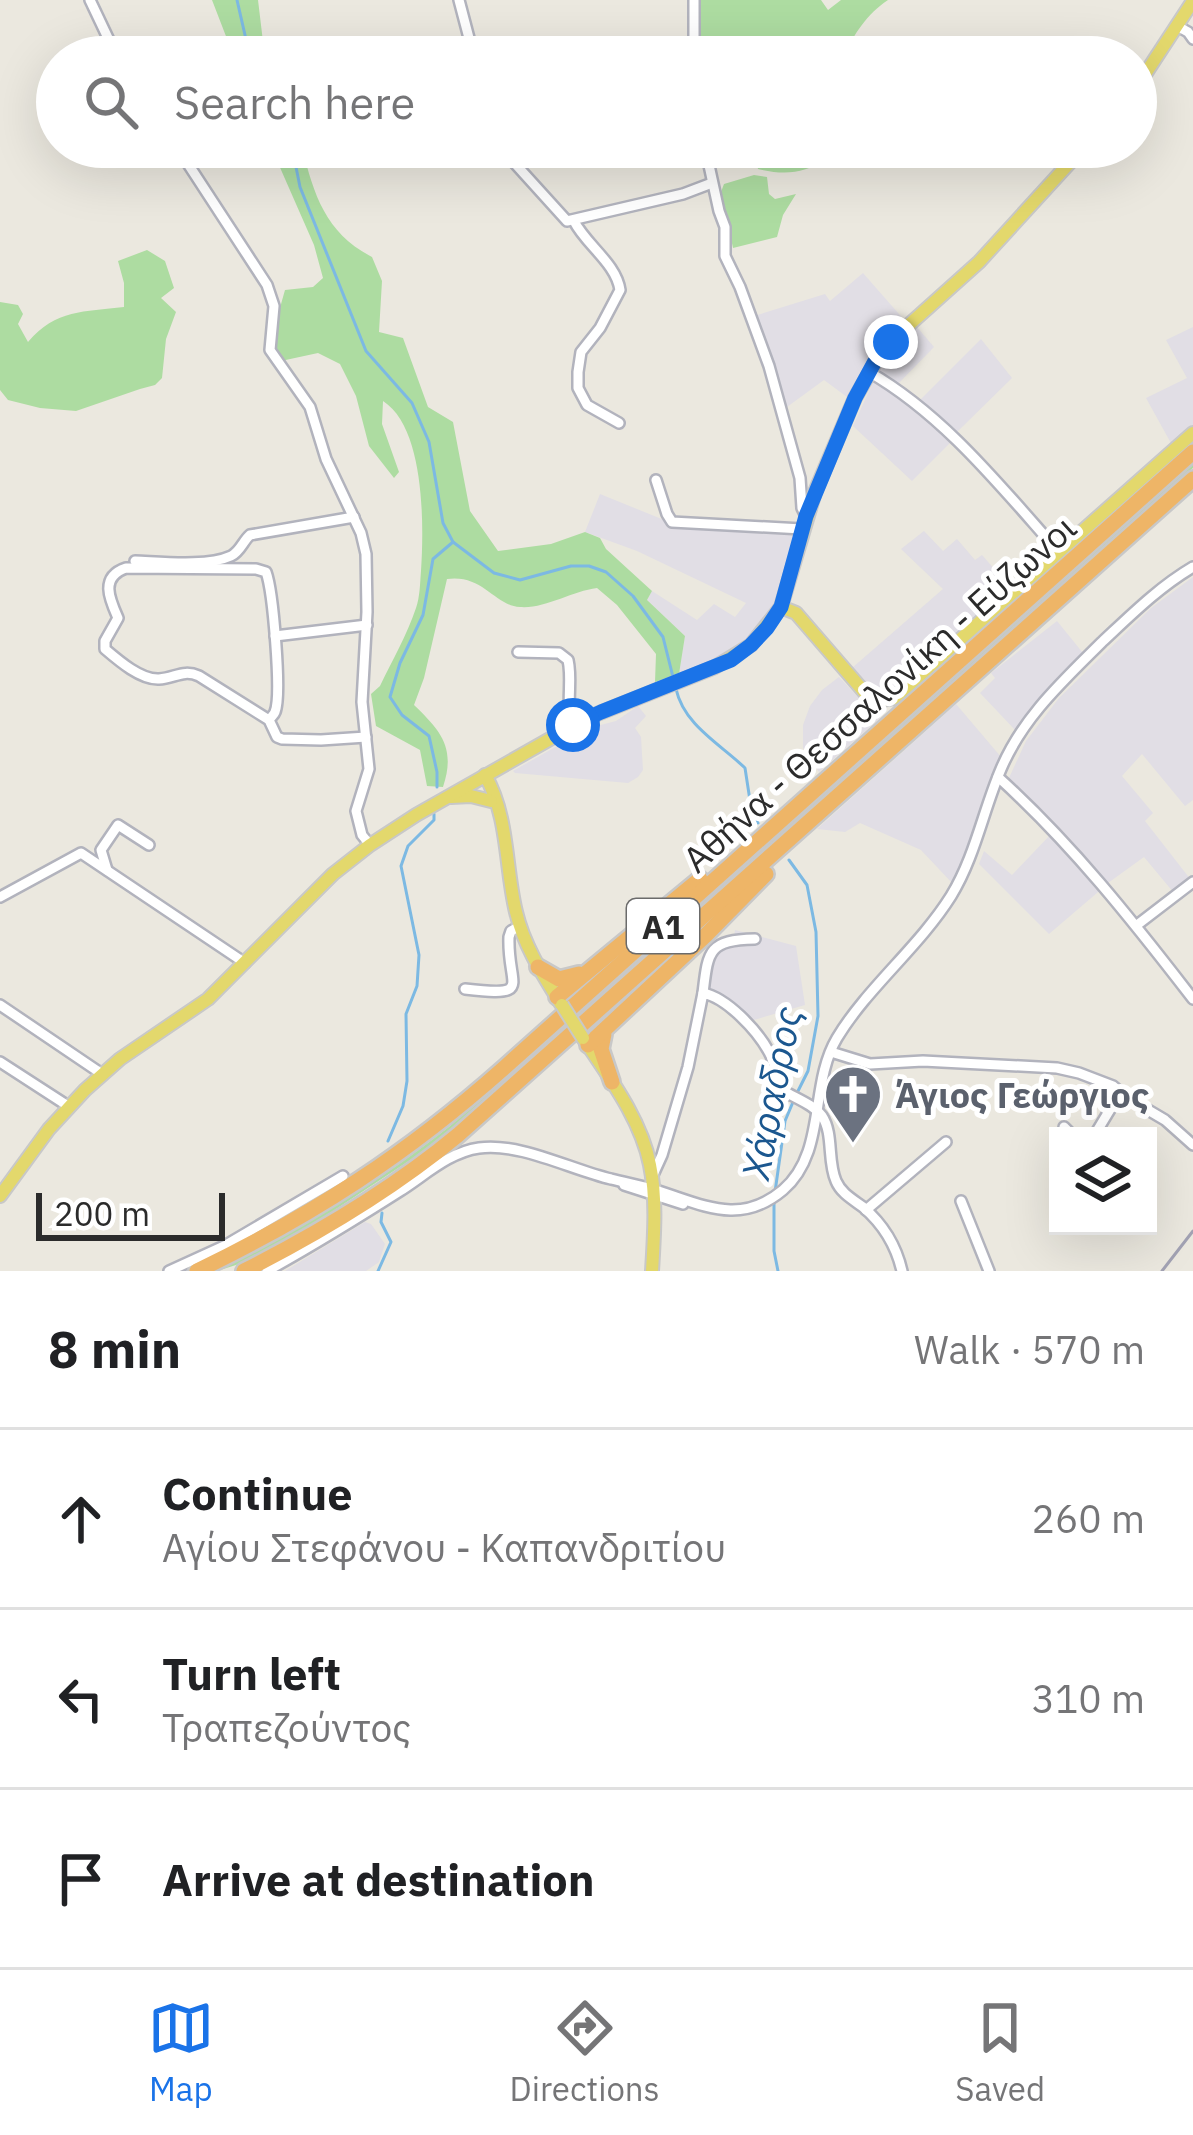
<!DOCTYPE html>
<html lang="en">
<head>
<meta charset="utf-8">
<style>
  :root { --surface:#fff; --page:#f6f6f6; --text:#202124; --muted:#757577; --line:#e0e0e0; --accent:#1a73e8 }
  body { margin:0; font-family:"IBM Plex Sans",sans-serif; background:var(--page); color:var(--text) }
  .controls { position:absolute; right:36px; bottom:36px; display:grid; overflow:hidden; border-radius:0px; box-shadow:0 12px 48px #0002 }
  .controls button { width:108px; height:108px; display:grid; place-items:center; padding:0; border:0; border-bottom:3px solid var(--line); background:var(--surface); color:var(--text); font:60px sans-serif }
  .scale { position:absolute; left:36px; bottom:30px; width:189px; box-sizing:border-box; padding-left:12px; border:6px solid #2b2b2b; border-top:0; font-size:33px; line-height:42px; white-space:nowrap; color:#2b2b2b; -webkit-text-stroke:9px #fff; paint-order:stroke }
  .stop { position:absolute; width:36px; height:36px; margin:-27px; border:9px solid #1a73e8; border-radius:50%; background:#fff }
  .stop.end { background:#1a73e8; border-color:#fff; box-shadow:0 3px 12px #0008 }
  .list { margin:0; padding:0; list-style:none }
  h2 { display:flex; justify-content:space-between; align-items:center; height:156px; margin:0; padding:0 48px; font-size:51px }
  h2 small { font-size:39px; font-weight:400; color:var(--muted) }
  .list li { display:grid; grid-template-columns:78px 1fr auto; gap:36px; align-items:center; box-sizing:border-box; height:180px; padding:0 48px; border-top:3px solid var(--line) }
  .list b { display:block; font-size:45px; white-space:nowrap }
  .list p { margin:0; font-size:39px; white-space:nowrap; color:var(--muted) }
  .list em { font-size:39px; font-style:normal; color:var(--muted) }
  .icon { flex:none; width:66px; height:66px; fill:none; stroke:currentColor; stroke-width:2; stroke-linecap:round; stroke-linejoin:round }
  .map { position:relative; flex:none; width:1193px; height:1271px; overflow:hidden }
  .search { position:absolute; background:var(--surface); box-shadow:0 12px 48px #0002; left:36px; right:36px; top:36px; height:132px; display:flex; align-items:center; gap:30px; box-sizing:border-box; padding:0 42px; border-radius:66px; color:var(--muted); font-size:45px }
  .sheet { height:696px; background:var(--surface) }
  nav { display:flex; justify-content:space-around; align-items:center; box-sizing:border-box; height:168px; border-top:3px solid var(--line); background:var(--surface); font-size:33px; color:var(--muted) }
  nav a { display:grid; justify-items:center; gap:6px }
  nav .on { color:var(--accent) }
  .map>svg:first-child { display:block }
  .industrial { fill:#e1dee5 }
  .green { fill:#addca1 }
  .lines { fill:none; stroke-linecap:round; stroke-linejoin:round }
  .stream { stroke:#7cb9e3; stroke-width:3 }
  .minor-casing { stroke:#b2b3bd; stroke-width:14 }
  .major-casing { stroke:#c8c8c8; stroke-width:16 }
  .highway-casing { stroke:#c8c8c8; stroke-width:20 }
  .minor { stroke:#fff; stroke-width:9 }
  .major { stroke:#e3d86c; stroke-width:12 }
  .highway { stroke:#eeb567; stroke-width:15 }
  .rail { stroke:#a2a2b3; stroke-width:3 }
  .major-bridge-casing { stroke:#c8c8c8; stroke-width:16; stroke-linecap:butt }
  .major-bridge { stroke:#e3d86c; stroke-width:12 }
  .route { stroke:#1a73e8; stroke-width:15 }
  .labels { text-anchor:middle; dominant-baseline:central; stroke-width:10; stroke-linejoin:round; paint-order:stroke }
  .shield { fill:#fff; stroke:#6b6b6b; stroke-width:3 }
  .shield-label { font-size:33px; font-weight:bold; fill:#2b2b2b }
  .street-label { font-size:36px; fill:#2b2b2b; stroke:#fff }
  .worship-label { font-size:36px; font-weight:bold; fill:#5b616d; stroke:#fff; text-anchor:start }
  .water-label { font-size:39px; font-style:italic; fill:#1b578f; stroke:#fff }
</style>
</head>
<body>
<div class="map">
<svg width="1193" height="1271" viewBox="0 0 1193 1271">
  <rect width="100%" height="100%" fill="#ebe8df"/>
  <g class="industrial">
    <polygon points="863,273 906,322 851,400 824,380 787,407 754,316 825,294 830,301"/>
    <polygon points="916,326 934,347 896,386 879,373 878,368"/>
    <polygon points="1193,327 1193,427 1172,445 1146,398 1187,378 1166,340"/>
    <polygon points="981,339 1012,378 958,431 952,432 918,402"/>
    <polygon points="875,378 952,441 912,481 853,426"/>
    <polygon points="600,494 674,524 799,531 780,602 752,641 715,664 679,674 685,636 647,600 652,591 697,620 714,604 735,617 746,603 637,551 585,532"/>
    <polygon points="924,531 943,551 957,539 975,560 982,555 1010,587 931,659 892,690 873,688 852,668 943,589 901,549"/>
    <polygon points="1193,577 1193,800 1185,806 1142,754 1122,776 1153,813 1145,821 1191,880 1174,893 1144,857 1108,883 1008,780 1026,741 1059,698 1151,608"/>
    <polygon points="1057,621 1083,653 1051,684 1016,731 980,693 995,678 991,673"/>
    <polygon points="839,677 857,696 880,709 880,718 819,772 803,748 803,725 810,706 822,690"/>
    <polygon points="956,704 1001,757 954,885 921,850 860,823 845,832 817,829"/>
    <polygon points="638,706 646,716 635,728 641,737 643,770 638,777 628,783 515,773 513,771 589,728 616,721"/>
    <polygon points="1053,832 1104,887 1049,934 979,864 984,851 1012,875"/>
    <polygon points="735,930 796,946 805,1005 747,1022 727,1000 718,994 708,991 715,955 733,945"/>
    <polygon points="365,1222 371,1224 385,1244 379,1262 366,1271 285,1271"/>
  </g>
  <g class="green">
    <polygon points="212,0 258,0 264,50 267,57 234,57"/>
    <path d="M698 0H821L828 10 841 0H888C866 15 855 33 843 57H731L729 49 722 40 697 47Z"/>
    <path d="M271 147H302C314 196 326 233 372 257L382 281 379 332 403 338 428 407 453 422 470 511 498 551 551 544 585 532 600 538 606 549 652 591 647 600 685 636 679 674 655 682 656 654 617 605 597 588C572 591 545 609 520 607 495 606 483 574 447 579L424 678 414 705C441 731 456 748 443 787L427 786 420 750 376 726 371 694 380 686C392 661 407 635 416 608 420 597 420 583 421 571 424 525 425 428 383 401L382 424 399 472 394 478 369 446 356 396 340 364 318 353 281 361C269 340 279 312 285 290L313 287 323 278 314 245Z"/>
    <path d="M752 147H819L826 159C804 174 784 175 758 169Z"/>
    <polygon points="754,175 767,177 769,194 775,199 796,194 783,215 777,237 733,248 721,192 724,184"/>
    <path d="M147 250 165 261 174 288 161 298 176 312 166 339 162 378 155 385 140 389 76 411 40 408 8 400 0 390V302L18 305 23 314 18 324 28 342C56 309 84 312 124 307V283L118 261Z"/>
    <path d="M1193 463V468L433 1145 312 1225 236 1265 217 1271C300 1230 378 1183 450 1126Z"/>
  </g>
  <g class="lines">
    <g class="stream">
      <polyline points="237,0 250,57"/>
      <polyline points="292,147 300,187 366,351 412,403 429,442 443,523 453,542 494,573 520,580 571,566 589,566 606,572 633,596 663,637 673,677"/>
      <path d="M676 689C684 725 720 744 745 768L751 807 758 823"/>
      <polyline points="437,787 437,772 429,736 402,715 390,697 400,663 423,615 433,559 453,542"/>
      <polyline points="789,860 807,885 816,932 818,1016 808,1071 797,1093"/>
      <polyline points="388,1141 403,1106 407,1081 406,1014 417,986 419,955 401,866 408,846 434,820 434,814"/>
      <polyline points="775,1192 785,1121 793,1102"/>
      <polyline points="774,1201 774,1251 778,1271"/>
      <polyline points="378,1271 391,1242 381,1222 382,1213"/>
    </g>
    <defs>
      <g id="minor">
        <polyline points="90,0 117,57"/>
        <polyline points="459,0 474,57"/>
        <polyline points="1179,27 1188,32 1193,39"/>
        <polyline points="694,57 694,0"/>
        <polyline points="177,147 267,285 274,306 270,350 310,407 326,459 361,533 366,554 367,612 362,702 369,769 356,811 362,835 370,845"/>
        <polyline points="500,147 567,221 683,194 712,183"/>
        <polyline points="705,147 719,211 725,227 725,256 740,287 769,366 800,478 802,508 806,516"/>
        <path d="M574 221C586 245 616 263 620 290L600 328 581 352 578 372V388L587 405 619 423"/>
        <path d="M869 372C944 415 1001 487 1058 551"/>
        <polyline points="656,480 667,514 672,522 802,529"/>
        <path d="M135 561C162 562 207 567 231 556 240 552 243 541 250 535L354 517"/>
        <polyline points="275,636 367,625"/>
        <path d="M518 652 559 653 568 660C573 682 565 704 573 726"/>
        <path d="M269 720C271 717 274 715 275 712 282 695 273 591 266 572L256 569 126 568C99 577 110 600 118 618L105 641V649C119 661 141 680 159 679 175 678 183 669 199 676L269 720 277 737 282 739 321 740 366 737"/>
        <path d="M998 777C1072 844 1132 920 1193 999"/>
        <polyline points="107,870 101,850 118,825 149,845"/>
        <polyline points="0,897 81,853 245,963"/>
        <polyline points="1137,925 1193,882"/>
        <path d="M465 989C535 997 507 987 509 937L511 931 520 926"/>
        <path d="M703 993C708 951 708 940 755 939"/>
        <polyline points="0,1005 102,1074"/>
        <polyline points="831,1052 870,1064 923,1061 1057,1068 1079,1073 1113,1086 1126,1097 1165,1120 1193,1145"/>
        <polyline points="0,1062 68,1106"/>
        <polyline points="1064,1127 1073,1136"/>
        <polyline points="1094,1136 1120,1093"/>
        <path d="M652 1177 662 1155 688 1067 703 993C727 998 757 1030 769 1052 776 1064 776 1078 782 1090 795 1098 813 1104 822 1116 834 1134 827 1161 836 1181 841 1193 852 1199 863 1207 884 1225 896 1245 902 1271"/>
        <polyline points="624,1185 683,1204"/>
        <polyline points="961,1201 989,1271"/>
        <polyline points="866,1210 946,1142"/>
        <polyline points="169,1271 226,1245 343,1176"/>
        <path d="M267 1271C312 1246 356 1219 400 1191 424 1176 449 1152 479 1148 519 1142 572 1170 611 1179 626 1183 640 1185 655 1190 702 1204 739 1227 783 1190 827 1152 809 1085 837 1038 867 988 919 947 951 896 975 857 983 811 1001 769 1023 717 1063 681 1102 642 1131 615 1159 587 1193 567"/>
      </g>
      <g id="major">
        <polyline points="1136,88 1193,1"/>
        <polyline points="781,607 796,613 866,694 881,700 894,698 1193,433"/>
        <path d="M485 775C509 817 505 867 516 912 524 946 543 975 561 1004"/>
        <polyline points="451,797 471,796 491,801"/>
        <path d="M583 1038C609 1077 641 1119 650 1165 657 1199 654 1237 652 1271"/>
        <polyline points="0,1196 49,1129 85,1090 120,1059 208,999 333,874 370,845 416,815 587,718 715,667 751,645 781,607 815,492 855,398 875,363 902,331 979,262 1084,147"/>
      </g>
      <g id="highway">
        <polyline points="538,967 559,979 579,974"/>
        <polyline points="557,997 700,879"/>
        <polyline points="604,1034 601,1049 612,1082"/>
        <polyline points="588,1045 706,935 766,874"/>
        <path d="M197 1271C315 1214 407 1154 504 1068L1193 452"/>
        <path d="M244 1271C319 1233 393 1189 458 1135L1193 479"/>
      </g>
    </defs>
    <use href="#minor" class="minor-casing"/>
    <use href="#major" class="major-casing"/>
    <use href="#highway" class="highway-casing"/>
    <use href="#minor" class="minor"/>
    <use href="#major" class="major"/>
    <use href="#highway" class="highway"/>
    <polyline class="rail" points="1162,1271 1193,1231"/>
    <defs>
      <polyline id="major-bridge" points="562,1005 583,1038"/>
    </defs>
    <use href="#major-bridge" class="major-bridge-casing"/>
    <use href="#major-bridge" class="major-bridge"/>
  </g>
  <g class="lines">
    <polyline class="route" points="573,725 601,712 731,660 751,645 767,628 781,607 806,516 855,398 874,363 891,342"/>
  </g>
  <defs>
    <symbol id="church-pin" viewBox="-11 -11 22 30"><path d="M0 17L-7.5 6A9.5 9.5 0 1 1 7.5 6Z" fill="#6b7280" stroke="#fff"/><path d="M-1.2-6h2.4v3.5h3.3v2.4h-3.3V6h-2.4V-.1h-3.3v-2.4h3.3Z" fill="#fff"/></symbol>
  </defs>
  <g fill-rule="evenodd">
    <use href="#church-pin" x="820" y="1061" width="66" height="90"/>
  </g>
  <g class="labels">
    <rect class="shield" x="627" y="899" width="72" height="54" rx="9"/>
    <g class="shield-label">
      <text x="663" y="926">Α1</text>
    </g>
    <g class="street-label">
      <text transform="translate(879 693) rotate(-42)">Αθήνα - Θεσσαλονίκη - Εύζωνοι</text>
    </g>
    <g class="worship-label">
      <text x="895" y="1094">Άγιος Γεώργιος</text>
    </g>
    <g class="water-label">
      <text transform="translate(771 1093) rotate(-79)">Χάραδρος</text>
    </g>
  </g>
</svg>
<div class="controls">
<button><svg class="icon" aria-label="layers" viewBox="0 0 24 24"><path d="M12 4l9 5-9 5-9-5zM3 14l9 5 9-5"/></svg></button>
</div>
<div class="scale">200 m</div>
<div class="stop" style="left:573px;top:725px"></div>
<div class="stop end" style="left:891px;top:342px"></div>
<div class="search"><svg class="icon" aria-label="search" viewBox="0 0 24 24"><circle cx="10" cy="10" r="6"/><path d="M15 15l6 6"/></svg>Search here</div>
</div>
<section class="sheet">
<h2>8 min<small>Walk · 570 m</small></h2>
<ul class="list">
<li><svg class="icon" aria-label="ahead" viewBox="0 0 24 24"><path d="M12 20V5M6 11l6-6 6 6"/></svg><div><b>Continue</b><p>Αγίου Στεφάνου - Καπανδριτίου</p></div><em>260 m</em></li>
<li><svg class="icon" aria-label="left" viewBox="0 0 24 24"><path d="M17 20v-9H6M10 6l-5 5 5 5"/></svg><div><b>Turn left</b><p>Τραπεζούντος</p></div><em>310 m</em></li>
<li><svg class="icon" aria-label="arrive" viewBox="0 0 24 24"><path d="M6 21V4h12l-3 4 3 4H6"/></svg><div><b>Arrive at destination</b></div></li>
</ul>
</section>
<nav>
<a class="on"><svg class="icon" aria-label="map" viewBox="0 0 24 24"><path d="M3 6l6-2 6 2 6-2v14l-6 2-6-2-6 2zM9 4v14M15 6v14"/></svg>Map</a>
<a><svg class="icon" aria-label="directions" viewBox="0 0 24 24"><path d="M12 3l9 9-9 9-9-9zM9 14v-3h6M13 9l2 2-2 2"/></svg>Directions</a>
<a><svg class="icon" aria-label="saved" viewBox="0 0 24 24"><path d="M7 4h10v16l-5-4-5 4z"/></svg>Saved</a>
</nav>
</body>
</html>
